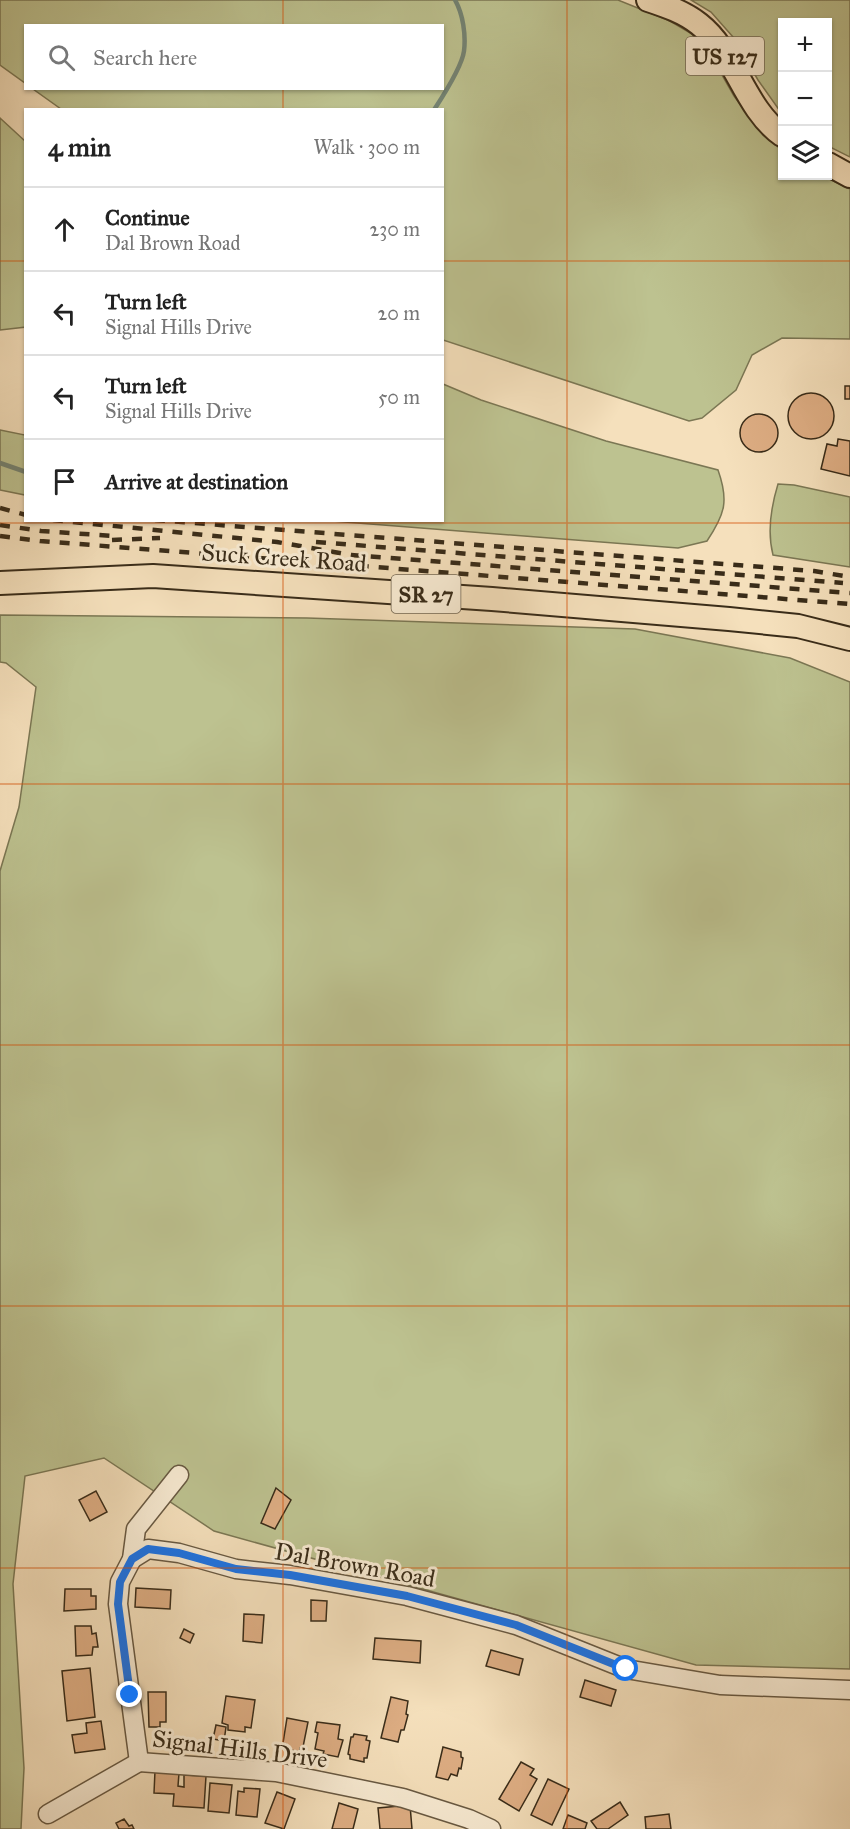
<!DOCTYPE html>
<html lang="en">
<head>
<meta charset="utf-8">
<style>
  :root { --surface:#fff; --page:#f2f2f2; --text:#222; --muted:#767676; --line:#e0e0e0 }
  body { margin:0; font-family:"IM FELL Great Primer",serif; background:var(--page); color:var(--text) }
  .controls { position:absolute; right:18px; top:18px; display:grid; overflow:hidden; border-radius:0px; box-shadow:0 2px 4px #0004 }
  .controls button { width:54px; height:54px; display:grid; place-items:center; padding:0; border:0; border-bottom:2px solid var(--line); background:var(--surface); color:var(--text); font:30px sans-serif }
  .stop { position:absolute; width:18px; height:18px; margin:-14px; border:4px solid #1a73e8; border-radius:50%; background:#fff }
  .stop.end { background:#1a73e8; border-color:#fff; box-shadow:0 2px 6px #0008 }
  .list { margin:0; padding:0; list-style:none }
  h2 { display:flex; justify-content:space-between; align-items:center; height:78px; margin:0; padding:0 24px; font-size:26px }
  h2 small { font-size:20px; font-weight:400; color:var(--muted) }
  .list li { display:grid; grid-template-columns:39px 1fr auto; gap:18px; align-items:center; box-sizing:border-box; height:84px; padding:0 24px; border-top:2px solid var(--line) }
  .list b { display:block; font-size:22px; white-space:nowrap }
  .list p { margin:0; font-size:20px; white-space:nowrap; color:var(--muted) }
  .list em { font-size:20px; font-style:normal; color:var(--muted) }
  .icon { flex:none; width:33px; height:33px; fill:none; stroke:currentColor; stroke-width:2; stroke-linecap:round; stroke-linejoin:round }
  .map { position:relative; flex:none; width:850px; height:1829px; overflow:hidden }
  .search { position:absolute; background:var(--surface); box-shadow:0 2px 4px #0004; left:24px; top:24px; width:420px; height:66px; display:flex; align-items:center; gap:15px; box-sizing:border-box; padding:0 21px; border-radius:0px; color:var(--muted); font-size:22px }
  .panel { position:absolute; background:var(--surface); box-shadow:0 2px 4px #0004; left:24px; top:108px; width:420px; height:414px; border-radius:0px }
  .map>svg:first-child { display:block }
  .green { fill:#bdc290; stroke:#7b7754; stroke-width:1.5 }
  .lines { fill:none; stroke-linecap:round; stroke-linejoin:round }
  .stream { stroke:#748373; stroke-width:4.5 }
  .building { fill:#deae84; stroke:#392c19; stroke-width:1.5 }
  .minor-casing { stroke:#685942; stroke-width:21 }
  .major-casing { stroke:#392c19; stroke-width:26 }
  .minor { stroke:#f8ebd3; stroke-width:18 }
  .major { stroke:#f5e0bc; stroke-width:22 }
  .rail { stroke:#392c19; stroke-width:4.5; stroke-dasharray:10 10; stroke-linecap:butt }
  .route { stroke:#1a73e8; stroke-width:8 }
  .grid { fill:none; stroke:#d6540d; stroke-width:1.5; stroke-opacity:0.55 }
  .labels { text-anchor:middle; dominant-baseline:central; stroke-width:6; stroke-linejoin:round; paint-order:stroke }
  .shield { fill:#f8ebd3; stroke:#726551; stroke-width:1.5 }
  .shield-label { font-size:22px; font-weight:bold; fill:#392c19 }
  .street-label { font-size:24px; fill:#392c19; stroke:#f8ebd3 }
</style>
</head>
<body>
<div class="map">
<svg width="850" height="1829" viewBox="0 0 850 1829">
  <rect width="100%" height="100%" fill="#f5e0bc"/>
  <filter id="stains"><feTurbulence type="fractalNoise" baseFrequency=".00333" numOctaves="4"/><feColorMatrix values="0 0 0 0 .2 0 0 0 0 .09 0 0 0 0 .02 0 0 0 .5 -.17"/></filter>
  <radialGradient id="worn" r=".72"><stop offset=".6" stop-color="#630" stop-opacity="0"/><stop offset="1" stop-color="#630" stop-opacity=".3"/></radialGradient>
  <g class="green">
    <polygon points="0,0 618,0 670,21 692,34 710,54 734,96 763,135 782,150 782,176 823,176 850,189 850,339 782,338 752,355 736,390 702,418 689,421 443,340 442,110 61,109 33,89 442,88 442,26 26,26 25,83 0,65"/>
    <polygon points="691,0 850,0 850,157 828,146 828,22 782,22 782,114 758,80 733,37 711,12"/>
    <polygon points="0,118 25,141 26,327 0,330"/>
    <path d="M443 384 481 400 606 441 718 470C729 501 725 514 707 541L678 548 332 521 442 520Z"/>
    <polygon points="0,430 25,435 25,495 0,490"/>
    <path d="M778 484 794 485 850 497V567L773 555C767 532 771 507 778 484Z"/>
    <polygon points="0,615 307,618 635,629 790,658 850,682 850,1669 696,1665 214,1531 104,1458 25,1476 13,1584 24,1768 21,1829 0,1829 0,871 19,807 36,687 6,663 0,662"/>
  </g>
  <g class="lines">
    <g class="stream">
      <path d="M434 110C443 96 462 67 464 51 466 35 463 14 455 0"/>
      <polyline points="0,463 26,472"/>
    </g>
  </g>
  <g class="building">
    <rect x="845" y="386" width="5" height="13"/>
    <circle cx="811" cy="416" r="23"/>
    <circle cx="759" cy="433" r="19"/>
    <polygon points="838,439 850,441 850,476 821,469 827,444 837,446"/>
    <polygon points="276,1488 291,1500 275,1529 261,1523"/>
    <polygon points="96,1491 107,1512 90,1521 79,1500"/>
    <polygon points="136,1588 171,1590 170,1609 135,1607"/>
    <polygon points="65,1589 91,1589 91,1596 96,1596 96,1609 64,1611"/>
    <polygon points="311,1600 327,1601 326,1621 311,1621"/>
    <polygon points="244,1614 264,1615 262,1643 243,1641"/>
    <polygon points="75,1626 91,1626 92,1634 96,1633 98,1647 93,1647 92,1655 76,1656"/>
    <polygon points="184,1629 194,1634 190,1643 180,1638"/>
    <polygon points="375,1638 421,1641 420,1663 373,1659"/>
    <polygon points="491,1650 523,1659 519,1675 486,1666"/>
    <polygon points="90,1668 95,1717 67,1721 62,1671"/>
    <polygon points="585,1680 616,1690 611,1706 580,1697"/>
    <polygon points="148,1692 166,1692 166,1722 160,1722 160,1727 149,1727"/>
    <polygon points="226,1696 255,1700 251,1728 245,1727 245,1732 228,1730 228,1725 222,1723"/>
    <polygon points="391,1697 408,1701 406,1714 408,1715 404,1730 401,1730 398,1742 381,1738"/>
    <polygon points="287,1718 308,1722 303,1747 300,1748 300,1752 286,1749 286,1744 283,1743"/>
    <polygon points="101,1721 105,1749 75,1753 72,1735 87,1733 86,1723"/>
    <polygon points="317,1722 340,1725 338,1739 343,1740 338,1757 323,1754 324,1751 315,1749 318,1733 315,1732"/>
    <polygon points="216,1725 226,1727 224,1741 213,1739"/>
    <polygon points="354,1734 367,1736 366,1740 370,1741 367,1758 364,1758 364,1762 350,1759 350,1755 348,1754 351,1737 353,1737"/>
    <polygon points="443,1747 461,1752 461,1757 463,1758 461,1769 459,1768 457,1776 451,1774 448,1780 436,1777"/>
    <polygon points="521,1762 534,1769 530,1775 537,1779 519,1811 499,1799"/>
    <polygon points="155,1771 179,1773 178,1786 184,1787 184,1775 206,1776 204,1808 173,1806 174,1794 154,1793"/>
    <polygon points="548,1779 569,1789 552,1825 531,1815"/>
    <polygon points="210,1783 232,1785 229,1813 208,1811"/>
    <polygon points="244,1788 260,1789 257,1817 236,1815 238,1791 244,1792"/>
    <polygon points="277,1792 295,1799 284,1829 265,1823"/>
    <polygon points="620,1802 628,1815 608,1829 597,1829 591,1821"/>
    <polygon points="339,1803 358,1809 353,1829 332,1829"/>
    <polygon points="410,1805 412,1829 380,1829 378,1808"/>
    <polygon points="669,1814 671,1829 646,1829 645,1817"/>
    <polygon points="568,1815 587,1823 585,1829 563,1829"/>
    <polygon points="124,1819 129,1826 132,1825 134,1829 119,1829 116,1823"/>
  </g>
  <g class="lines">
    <defs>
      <g id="minor">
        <polyline points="132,1559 148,1549 179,1553 236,1569 290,1575 407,1596 516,1625 626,1669 720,1685 850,1690"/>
        <polyline points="139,1762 276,1772 403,1798 469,1819 491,1829"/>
        <polyline points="139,1762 118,1604 120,1582 132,1559 136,1529 179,1475"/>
        <polyline points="48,1814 139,1762"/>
      </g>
      <g id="major">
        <path d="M648 0C666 6 684 12 699 24 735 52 744 108 782 135"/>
        <polyline points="828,164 850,176"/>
        <polyline points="0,583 153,576 492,599 729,619 798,626 850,639"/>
      </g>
    </defs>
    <use href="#minor" class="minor-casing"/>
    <use href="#major" class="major-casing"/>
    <use href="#minor" class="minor"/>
    <use href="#major" class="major"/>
    <g class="rail">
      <polyline points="0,508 26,515"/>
      <polyline points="53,520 277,542 351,555 850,593"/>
      <polyline points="155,520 814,571 850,577"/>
      <polyline points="0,525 41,531 113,536"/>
      <polyline points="0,536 40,541 850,604"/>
      <polyline points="112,540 160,538"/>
      <polyline points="316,542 843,583"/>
    </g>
  </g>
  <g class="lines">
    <polyline class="route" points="130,1695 118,1604 120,1582 132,1559 148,1549 179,1553 236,1569 290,1575 407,1596 516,1625 626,1669"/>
  </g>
  <path class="grid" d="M283 0V26M567 0V1829M283 88V110M0 261H26M442 261H850M283 520V1829M0 523H850M0 784H850M0 1045H850M0 1306H850M0 1568H850"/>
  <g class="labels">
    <g class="shield">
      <rect x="686" y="37" width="78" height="38" rx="4.5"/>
      <rect x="391.5" y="575" width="69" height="38" rx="4.5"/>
    </g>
    <g class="shield-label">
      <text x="725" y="56">US 127</text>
      <text x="426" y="594">SR 27</text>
    </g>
    <g class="street-label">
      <text transform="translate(284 558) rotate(4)">Suck Creek Road</text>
      <text transform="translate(355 1565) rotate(10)">Dal Brown Road</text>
      <text transform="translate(240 1749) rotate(7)">Signal Hills Drive</text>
    </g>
  </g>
  <rect width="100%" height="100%" filter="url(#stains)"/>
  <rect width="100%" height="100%" fill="url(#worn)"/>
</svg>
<div class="controls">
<button>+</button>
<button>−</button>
<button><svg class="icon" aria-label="layers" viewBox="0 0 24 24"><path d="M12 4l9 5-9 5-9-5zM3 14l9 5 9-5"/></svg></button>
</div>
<div class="stop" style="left:626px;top:1669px"></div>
<div class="stop end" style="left:130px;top:1695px"></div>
<div class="search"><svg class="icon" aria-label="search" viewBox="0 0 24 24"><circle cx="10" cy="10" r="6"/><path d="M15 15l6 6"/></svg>Search here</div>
<section class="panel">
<h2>4 min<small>Walk · 300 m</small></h2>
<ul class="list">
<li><svg class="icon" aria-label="ahead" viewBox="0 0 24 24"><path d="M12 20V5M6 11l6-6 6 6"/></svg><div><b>Continue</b><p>Dal Brown Road</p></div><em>230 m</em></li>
<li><svg class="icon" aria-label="left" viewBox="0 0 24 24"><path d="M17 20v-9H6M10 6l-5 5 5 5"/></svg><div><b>Turn left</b><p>Signal Hills Drive</p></div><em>20 m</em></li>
<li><svg class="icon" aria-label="left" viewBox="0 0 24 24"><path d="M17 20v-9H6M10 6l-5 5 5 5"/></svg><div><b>Turn left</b><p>Signal Hills Drive</p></div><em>50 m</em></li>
<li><svg class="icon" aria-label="arrive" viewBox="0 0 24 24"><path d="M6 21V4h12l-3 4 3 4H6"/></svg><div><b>Arrive at destination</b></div></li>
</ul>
</section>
</div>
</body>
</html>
